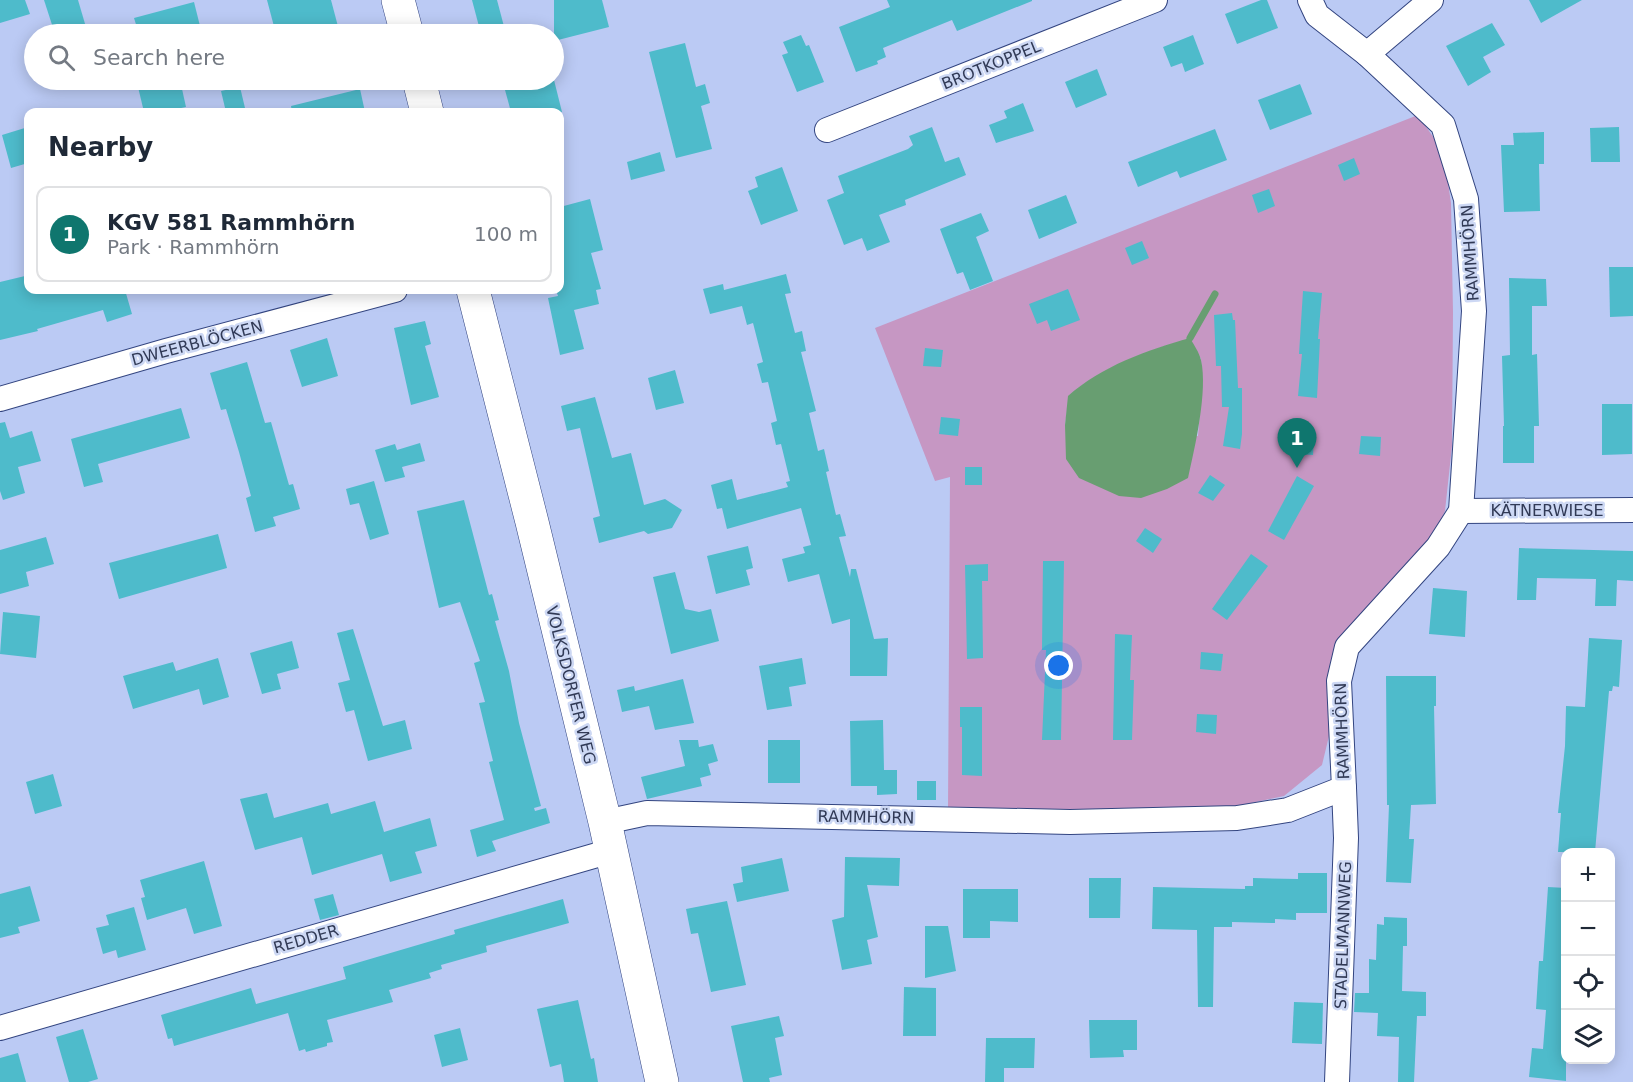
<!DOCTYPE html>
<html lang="en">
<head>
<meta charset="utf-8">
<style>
  :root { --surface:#fff; --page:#f2f2f3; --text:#1f2937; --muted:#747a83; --line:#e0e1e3; --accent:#0f766e }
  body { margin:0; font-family:"DejaVu Sans",sans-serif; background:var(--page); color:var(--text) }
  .controls { position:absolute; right:18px; bottom:18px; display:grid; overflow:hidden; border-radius:12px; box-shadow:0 3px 15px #0003 }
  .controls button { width:54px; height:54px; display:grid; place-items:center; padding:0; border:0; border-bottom:2px solid var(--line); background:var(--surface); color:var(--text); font:30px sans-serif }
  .you { position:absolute; left:1059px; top:666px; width:21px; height:21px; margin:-15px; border:4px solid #fff; border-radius:50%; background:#1a73e8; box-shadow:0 0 0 9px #1a73e833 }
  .badge { display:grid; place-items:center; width:39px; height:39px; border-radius:50%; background:var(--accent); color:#fff; font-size:20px; font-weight:700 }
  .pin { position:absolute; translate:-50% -50px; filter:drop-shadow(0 2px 3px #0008) }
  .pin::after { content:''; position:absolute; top:32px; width:21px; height:18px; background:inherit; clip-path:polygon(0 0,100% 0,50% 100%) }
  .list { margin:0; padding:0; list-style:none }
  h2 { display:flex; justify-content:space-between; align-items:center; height:78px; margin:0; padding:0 24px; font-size:26px }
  h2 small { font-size:20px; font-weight:400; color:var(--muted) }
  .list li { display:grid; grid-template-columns:39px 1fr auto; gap:18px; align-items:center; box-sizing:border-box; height:96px; margin:0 12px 12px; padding:0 12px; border:2px solid var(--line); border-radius:12px }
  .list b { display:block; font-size:22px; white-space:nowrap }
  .list p { margin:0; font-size:20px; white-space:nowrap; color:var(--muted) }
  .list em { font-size:20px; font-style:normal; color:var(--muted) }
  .icon { flex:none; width:33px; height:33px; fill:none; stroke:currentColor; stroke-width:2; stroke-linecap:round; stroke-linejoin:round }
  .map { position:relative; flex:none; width:1633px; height:1082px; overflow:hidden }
  .search { position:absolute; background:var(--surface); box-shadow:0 3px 15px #0003; left:24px; top:24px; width:540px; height:66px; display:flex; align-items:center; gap:15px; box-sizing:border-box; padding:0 21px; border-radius:33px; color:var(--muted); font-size:22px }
  .panel { position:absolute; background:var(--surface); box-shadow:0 3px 15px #0003; left:24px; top:108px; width:540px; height:186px; border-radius:12px }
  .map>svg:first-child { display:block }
  .green { fill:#c697c3; fill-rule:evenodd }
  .water { fill:#689e71 }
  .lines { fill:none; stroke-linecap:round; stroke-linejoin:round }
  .stream { stroke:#689e71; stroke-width:7 }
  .building { fill:#4ebbcb }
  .street-casing { stroke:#334580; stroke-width:26 }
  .secondary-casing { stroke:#334580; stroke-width:34 }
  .street { stroke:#fff; stroke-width:24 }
  .secondary { stroke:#fff; stroke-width:33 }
  .labels { text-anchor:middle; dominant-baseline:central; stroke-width:5; stroke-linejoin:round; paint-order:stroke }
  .street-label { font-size:16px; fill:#313a56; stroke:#cdd8f4 }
</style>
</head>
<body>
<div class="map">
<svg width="1633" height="1082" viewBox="0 0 1633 1082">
  <rect width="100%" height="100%" fill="#bbcaf4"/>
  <path class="green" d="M1418 115 1436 141 1446 169 1451 203 1453 312 1452 446 1445 511 1431 543 1345 635 1329 669V736L1322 765 1284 796 1214 811 948 810 950 477 935 481 875 328ZM1190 339 1201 359 1202 385 1198 436 1065 425 1069 396C1100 368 1150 349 1190 339Z"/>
  <path class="water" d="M1190 338C1194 345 1199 352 1201 360 1208 391 1195 447 1188 478L1167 489 1141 498 1119 496 1079 478 1066 459 1065 425 1068 396C1102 366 1147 350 1190 338Z"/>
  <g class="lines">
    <polyline class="stream" points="1190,338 1215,294"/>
  </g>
  <g class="building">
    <polygon points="0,0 25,0 30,14 0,23"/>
    <polygon points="44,0 78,0 88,34 55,34"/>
    <polygon points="267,0 331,0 340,34 276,34"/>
    <polygon points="472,0 497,0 506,34 481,34"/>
    <polygon points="554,0 602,0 609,27 554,41"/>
    <polygon points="887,0 1032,0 1032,1 957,31 952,20 883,48 886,57 877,61 878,64 856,72 839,27 890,7"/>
    <polygon points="1261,0 1267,0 1278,28 1237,44 1225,14"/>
    <polygon points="1529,0 1582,0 1541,23"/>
    <polygon points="194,2 202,34 139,34 134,18"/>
    <polygon points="1492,23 1505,45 1483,57 1491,72 1468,86 1446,46"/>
    <polygon points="801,35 806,46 809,45 824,82 797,92 782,55 788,53 783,42"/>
    <polygon points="1193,35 1204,64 1185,72 1182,63 1171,67 1163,47"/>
    <polygon points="685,43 696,87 705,84 710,103 701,106 712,149 676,158 649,52"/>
    <polygon points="1097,69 1107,95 1076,108 1065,82"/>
    <polygon points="171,80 180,80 186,107 162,112 144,112 138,87"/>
    <polygon points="534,80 554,80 562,112 511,112 505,90 518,87 518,84"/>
    <polygon points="1300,84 1312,114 1270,130 1258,100"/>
    <polygon points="240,87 245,108 226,112 221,91"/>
    <polygon points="360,89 365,112 292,112 291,106"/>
    <polygon points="1023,103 1034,131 996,143 989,125 1007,118 1004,111"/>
    <polygon points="28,127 28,163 11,168 2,135"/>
    <polygon points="932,127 945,162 959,157 966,175 905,200 906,205 879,215 890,242 867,251 862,238 844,245 827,200 844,193 838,176 908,149 913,145 909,136"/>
    <polygon points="1619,127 1620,162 1591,162 1590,128"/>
    <polygon points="1215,129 1227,160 1180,178 1177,171 1138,187 1128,162"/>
    <polygon points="1544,132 1544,164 1539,164 1540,211 1504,212 1501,145 1514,145 1513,133"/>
    <polygon points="660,152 665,171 631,180 627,162"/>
    <polygon points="1354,158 1360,174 1344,181 1338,165"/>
    <polygon points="782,167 798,211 761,225 748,191 758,187 755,177"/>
    <polygon points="1269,189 1275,206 1258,213 1252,195"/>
    <polygon points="1066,195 1077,223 1039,239 1028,210"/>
    <polygon points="590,199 603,250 591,253 601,289 596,290 599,304 574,310 584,349 560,355 548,298 558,296 556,290 560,290 560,207"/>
    <polygon points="981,213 989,231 976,237 993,281 970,290 963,272 957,274 940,229"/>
    <polygon points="1142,241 1149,258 1132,265 1125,248"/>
    <polygon points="1609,267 1633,267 1633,316 1610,317"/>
    <polygon points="786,274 791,293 785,294 795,333 802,331 806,351 801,352 816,411 809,413 818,451 824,449 829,471 826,472 836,515 840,514 846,536 839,537 850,577 851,569 856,569 874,639 888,638 887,676 850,676 850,619 832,624 819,574 788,582 782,559 805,553 803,547 811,545 801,508 727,529 722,508 717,509 711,485 732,479 737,500 788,487 786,482 790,481 781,444 776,445 771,423 777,421 768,382 762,383 757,364 763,362 753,323 747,325 742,306 710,314 703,289 723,284 724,290"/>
    <polygon points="25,276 28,290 125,290 132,314 107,322 103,310 37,329 38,331 0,340 0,282"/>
    <polygon points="1509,278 1546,279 1547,306 1532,306 1532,355 1537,354 1539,426 1534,426 1534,463 1503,463 1503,426 1504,426 1502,356 1510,355"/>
    <polygon points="1068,289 1080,320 1051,331 1047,320 1037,324 1029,304"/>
    <polygon points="1303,291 1322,293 1318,339 1320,339 1317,398 1298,396 1302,354 1299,354"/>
    <polygon points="1232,313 1233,320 1235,320 1238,388 1242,388 1242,434 1240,449 1223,446 1229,407 1222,407 1221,366 1216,366 1214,315"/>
    <polygon points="425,321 431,344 425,346 439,397 411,405 394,328"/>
    <polygon points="327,338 338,376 302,387 290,350"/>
    <polygon points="925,348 943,350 941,367 923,366"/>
    <polygon points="247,362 265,423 271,422 289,485 293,484 300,509 273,517 276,526 255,532 246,498 251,496 239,452 226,409 221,410 210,373"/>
    <polygon points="675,370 684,403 656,410 648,378"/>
    <polygon points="595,397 612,458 631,453 644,505 665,499 682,510 672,528 648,534 644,531 599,543 593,518 600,516 580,428 567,431 561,406"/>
    <polygon points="1602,404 1632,404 1632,454 1602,455"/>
    <polygon points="181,408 190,438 98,464 103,482 84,487 71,439"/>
    <polygon points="941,417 960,419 958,436 939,434"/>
    <polygon points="5,422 10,438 32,431 41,461 18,467 25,493 3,500 0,491 0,423"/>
    <polygon points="1296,436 1314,436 1313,455 1295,454"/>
    <polygon points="1361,436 1381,437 1380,456 1359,454"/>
    <polygon points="420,443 425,461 402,467 405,477 385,482 375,450 395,444 397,450"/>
    <rect x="965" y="467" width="17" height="18"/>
    <polygon points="1210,475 1225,485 1213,501 1198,493"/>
    <polygon points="1297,476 1314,486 1284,540 1268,531"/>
    <polygon points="374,481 389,534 370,540 359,503 350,505 346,489"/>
    <polygon points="464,500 489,595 492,594 499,620 495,621 509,671 519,723 541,806 534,808 535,811 546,808 550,823 492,841 496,851 477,857 470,830 504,820 489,762 493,761 479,703 485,702 474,663 480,661 460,602 439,608 417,511"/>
    <polygon points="1145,528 1162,539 1153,553 1136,541"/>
    <polygon points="218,534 227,568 119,599 109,563"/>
    <polygon points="46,537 54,564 26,572 29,586 0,594 0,550"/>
    <polygon points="748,546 753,568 746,570 750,585 716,594 707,556"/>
    <polygon points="1519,548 1633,551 1633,581 1617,580 1616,606 1595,606 1596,579 1537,578 1536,600 1517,600"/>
    <polygon points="1251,554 1268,566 1227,620 1212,609"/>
    <polygon points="1043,561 1064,561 1061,740 1042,740 1046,650 1042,650"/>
    <polygon points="988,564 988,581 982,581 983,658 967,659 965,565"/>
    <polygon points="675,572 685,609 699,612 711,609 719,641 671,654 653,577"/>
    <polygon points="1433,588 1467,591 1465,637 1429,634"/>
    <polygon points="3,612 40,616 36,658 0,654"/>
    <polygon points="353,629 383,726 405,720 412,749 368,761 354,710 346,712 338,683 350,680 337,633"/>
    <polygon points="1115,634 1132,635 1130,680 1134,680 1132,740 1113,740"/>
    <polygon points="1589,638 1622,640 1619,687 1613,686 1612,691 1609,691 1595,852 1558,852 1561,813 1558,813 1565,746 1566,706 1585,707"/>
    <polygon points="292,641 299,668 277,674 281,689 262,694 250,653"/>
    <polygon points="1201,652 1223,654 1221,671 1200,669"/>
    <polygon points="218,658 229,697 203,705 199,689 133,709 123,676 173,662 176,671"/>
    <polygon points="802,658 806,684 789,687 792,706 767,710 759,666"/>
    <polygon points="1386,676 1436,676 1436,706 1434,706 1436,804 1411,805 1409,839 1414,839 1411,883 1386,882 1389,805 1387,805"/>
    <polygon points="683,679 694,723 655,730 649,706 622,712 617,690 634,686 635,691"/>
    <polygon points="960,707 982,707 982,776 962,775 962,727 960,727"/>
    <polygon points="1197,714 1217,715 1216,734 1196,732"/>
    <polygon points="883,720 884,770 897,770 897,794 877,795 877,786 851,786 850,721"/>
    <polygon points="679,740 698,740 699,747 713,744 718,761 708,764 711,775 700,778 702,786 647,799 641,777 685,766"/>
    <rect x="768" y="740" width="32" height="43"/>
    <polygon points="53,774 62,806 35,814 26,782"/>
    <rect x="917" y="781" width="19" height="19"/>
    <polygon points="267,793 274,818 328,803 331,814 375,801 384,832 430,818 437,846 415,852 422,873 390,882 382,854 312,875 302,837 255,850 240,799"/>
    <polygon points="845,857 900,858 899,886 867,885 878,937 867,940 872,964 842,970 832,920 844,917"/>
    <polygon points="782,858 789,891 737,902 733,884 743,882 741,867"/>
    <polygon points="204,861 222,926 194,934 186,908 147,920 141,898 145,897 140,880"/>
    <polygon points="1298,873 1327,873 1327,913 1296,913 1296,920 1275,919 1275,923 1232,922 1232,927 1214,927 1213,1007 1198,1007 1197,930 1152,929 1153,887 1245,889 1245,886 1253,886 1253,878 1298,879"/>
    <polygon points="1089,878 1121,878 1120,918 1089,918"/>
    <polygon points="30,886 40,921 18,927 20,933 0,938 0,894"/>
    <polygon points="1548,887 1566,888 1566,932 1562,983 1566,983 1566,1081 1529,1077 1532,1048 1543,1049 1546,1010 1536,1009 1539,961 1543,961"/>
    <polygon points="963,889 1018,889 1018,922 990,921 990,938 963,938"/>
    <polygon points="333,894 339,915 320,920 314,899"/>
    <polygon points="563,899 569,923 486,946 487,952 441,965 442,969 429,973 431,978 389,990 393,1002 327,1020 333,1042 327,1043 327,1046 306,1052 305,1049 299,1051 288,1013 174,1046 172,1038 168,1039 161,1015 251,988 256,1004 346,979 343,967 455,934 454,930"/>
    <polygon points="727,901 746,985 711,992 698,933 691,934 686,909"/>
    <polygon points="134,907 146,950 118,958 116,950 103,954 96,928 109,925 106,915"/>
    <polygon points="1384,917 1407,918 1407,946 1403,946 1402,991 1426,992 1426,1016 1417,1016 1414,1082 1398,1082 1399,1037 1377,1036 1378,1013 1354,1012 1355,993 1369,993 1369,959 1376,960 1377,924 1384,925"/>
    <polygon points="925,926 948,926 956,971 925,978"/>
    <polygon points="904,987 936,988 936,1036 903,1036"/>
    <polygon points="578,1000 591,1059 594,1058 598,1082 564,1082 561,1064 550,1067 537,1009"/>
    <polygon points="1294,1002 1323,1003 1322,1044 1292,1043"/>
    <polygon points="779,1016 784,1036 775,1038 782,1075 769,1078 770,1082 743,1082 731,1026"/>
    <polygon points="1089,1020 1137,1020 1137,1050 1123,1050 1124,1057 1090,1058"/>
    <polygon points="460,1028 468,1060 442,1067 434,1035"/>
    <polygon points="83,1029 98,1079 88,1082 69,1082 56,1037"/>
    <polygon points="986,1038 1035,1038 1034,1068 1004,1068 1004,1082 985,1082"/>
    <polygon points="18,1053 26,1082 0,1082 0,1058"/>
  </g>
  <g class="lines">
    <defs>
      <g id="street">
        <polyline points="1367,54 1431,0"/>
        <polyline points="827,130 1155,0"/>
        <polyline points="0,399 166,351 395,290"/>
        <polyline points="1461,511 1633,510"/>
        <polyline points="605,822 647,813 1070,822 1237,818 1288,810 1344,788 1339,681 1347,647 1438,547 1461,511 1474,311 1466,199 1443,125 1367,54 1317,15 1310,0"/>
        <polyline points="0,1028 611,851"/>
        <polyline points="1337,1082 1346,838 1344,788"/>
      </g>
      <g id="secondary">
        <polyline points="398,0 407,34"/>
        <polyline points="419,80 427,112"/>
        <polyline points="473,290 532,522 605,822 662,1082"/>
      </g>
    </defs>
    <use href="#street" class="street-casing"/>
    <use href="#secondary" class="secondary-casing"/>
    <use href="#street" class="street"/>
    <use href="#secondary" class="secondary"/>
  </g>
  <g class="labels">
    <g class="street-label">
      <text transform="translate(991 65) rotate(-22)">BROTKOPPEL</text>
      <text transform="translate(1470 253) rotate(-94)">RAMMHÖRN</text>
      <text transform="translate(197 343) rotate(-15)">DWEERBLÖCKEN</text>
      <text x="1547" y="510">KÄTNERWIESE</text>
      <text transform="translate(571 685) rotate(76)">VOLKSDORFER WEG</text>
      <text transform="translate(1342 731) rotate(-92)">RAMMHÖRN</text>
      <text transform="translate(866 817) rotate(1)">RAMMHÖRN</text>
      <text transform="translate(1343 935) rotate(-88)">STADELMANNWEG</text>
      <text transform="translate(306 939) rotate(-16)">REDDER</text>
    </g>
  </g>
</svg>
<div class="controls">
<button>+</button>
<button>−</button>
<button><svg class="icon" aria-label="locate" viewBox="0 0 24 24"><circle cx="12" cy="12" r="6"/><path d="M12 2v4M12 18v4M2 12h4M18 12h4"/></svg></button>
<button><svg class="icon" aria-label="layers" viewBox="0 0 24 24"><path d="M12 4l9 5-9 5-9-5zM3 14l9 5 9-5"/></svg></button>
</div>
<div class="you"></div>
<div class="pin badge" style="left:1297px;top:468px">1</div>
<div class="search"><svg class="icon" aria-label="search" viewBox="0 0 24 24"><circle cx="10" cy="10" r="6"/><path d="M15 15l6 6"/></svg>Search here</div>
<section class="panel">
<h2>Nearby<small></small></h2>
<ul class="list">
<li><span class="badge">1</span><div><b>KGV 581 Rammhörn</b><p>Park · Rammhörn</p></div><em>100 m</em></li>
</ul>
</section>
</div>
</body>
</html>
